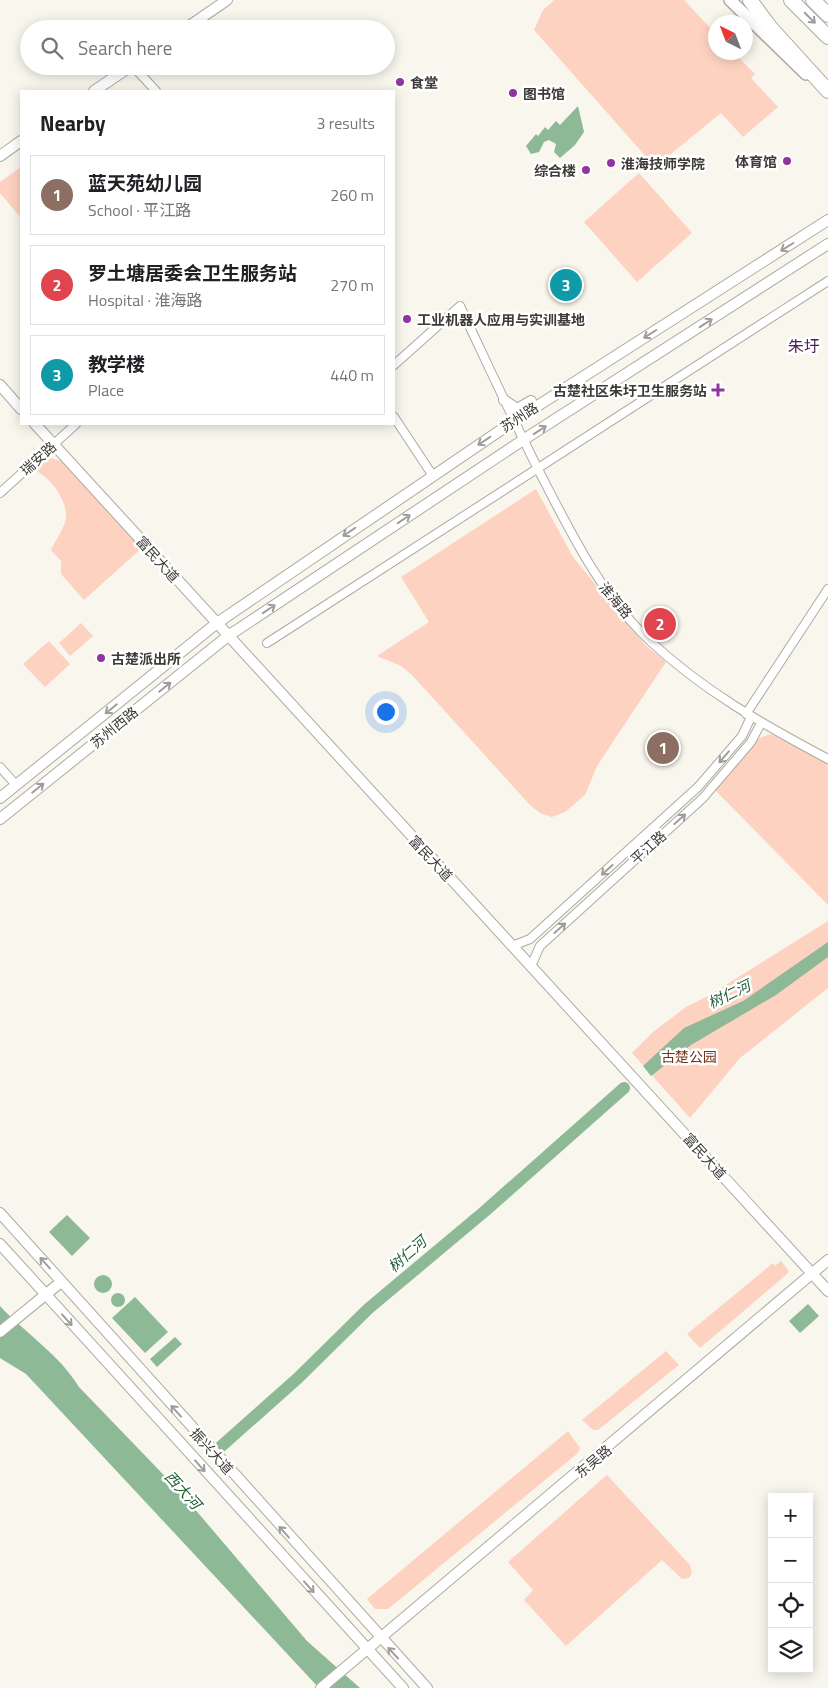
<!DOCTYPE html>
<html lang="en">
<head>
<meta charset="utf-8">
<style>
  :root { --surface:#fff; --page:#f6f6f6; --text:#202124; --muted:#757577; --line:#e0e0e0; --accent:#7c3aed }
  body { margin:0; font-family:"Titillium Web","Noto Sans SC",sans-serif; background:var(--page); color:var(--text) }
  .controls { position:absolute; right:15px; bottom:15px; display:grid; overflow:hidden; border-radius:0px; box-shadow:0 2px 12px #0003 }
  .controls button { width:45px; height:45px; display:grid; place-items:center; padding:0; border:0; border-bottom:1px solid var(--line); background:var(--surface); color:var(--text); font:25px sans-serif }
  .compass { position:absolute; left:708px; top:15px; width:45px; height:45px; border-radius:50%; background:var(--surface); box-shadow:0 2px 12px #0003; rotate:318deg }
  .you { position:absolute; left:385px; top:711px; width:18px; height:18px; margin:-12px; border:4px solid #fff; border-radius:50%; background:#1a73e8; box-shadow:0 0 0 8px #1a73e833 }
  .badge { display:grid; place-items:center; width:32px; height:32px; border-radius:50%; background:var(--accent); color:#fff; font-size:16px; font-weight:700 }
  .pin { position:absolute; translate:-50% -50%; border:2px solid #fff; box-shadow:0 1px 5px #0006 }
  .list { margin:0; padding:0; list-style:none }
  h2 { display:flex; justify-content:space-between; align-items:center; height:65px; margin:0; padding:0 20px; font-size:21px }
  h2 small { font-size:16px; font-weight:400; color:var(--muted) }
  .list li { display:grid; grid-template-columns:32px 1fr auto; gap:15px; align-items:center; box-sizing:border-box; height:80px; margin:0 10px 10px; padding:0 10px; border:1px solid var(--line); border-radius:0px }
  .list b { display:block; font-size:19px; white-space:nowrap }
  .list p { margin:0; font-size:16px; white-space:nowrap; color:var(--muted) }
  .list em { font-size:16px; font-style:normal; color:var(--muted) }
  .icon { flex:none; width:28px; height:28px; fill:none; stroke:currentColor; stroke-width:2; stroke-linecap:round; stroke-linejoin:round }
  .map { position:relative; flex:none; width:828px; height:1688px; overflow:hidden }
  .search { position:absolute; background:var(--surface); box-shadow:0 2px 12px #0003; left:20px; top:20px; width:375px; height:55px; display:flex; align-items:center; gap:12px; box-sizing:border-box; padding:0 18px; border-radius:28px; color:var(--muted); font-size:19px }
  .panel { position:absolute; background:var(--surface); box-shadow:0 2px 12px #0003; left:20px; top:90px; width:375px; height:335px; border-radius:0px }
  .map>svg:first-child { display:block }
  .green { fill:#fed2c1 }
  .water { fill:#8eb997 }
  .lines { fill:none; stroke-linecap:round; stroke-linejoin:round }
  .river { stroke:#8eb997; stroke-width:12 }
  .street-casing { stroke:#acaaa1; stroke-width:10 }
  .secondary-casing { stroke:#acaaa1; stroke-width:12 }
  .primary-casing { stroke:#acaaa1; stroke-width:14 }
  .highway-casing { stroke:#acaaa1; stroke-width:16 }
  .street { stroke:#fff; stroke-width:8 }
  .secondary { stroke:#fff; stroke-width:10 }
  .primary { stroke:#fff; stroke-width:11 }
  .highway { stroke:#fff; stroke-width:14 }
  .oneway { stroke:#9e9d9b }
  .poi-dot { fill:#90359f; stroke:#fff; stroke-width:2 }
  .labels { text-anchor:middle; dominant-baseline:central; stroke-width:5; stroke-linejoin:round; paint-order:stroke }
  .poi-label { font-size:14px; font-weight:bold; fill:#3c3b37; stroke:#fff; text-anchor:start }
  .street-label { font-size:14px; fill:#3c3b37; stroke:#fff }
  .park-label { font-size:14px; fill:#74361b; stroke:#fff }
  .water-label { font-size:15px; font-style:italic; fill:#236237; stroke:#fff }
  .quarter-label { font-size:16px; fill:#4b2053; stroke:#fff }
</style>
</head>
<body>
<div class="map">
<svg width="828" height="1688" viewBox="0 0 828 1688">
  <rect width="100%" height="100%" fill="#f9f6ed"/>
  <g class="green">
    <polygon points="554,0 684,0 715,33 716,52 734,53 755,74 751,78 778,107 743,137 721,113 655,167 534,30 543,10"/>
    <polygon points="21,167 21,218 0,193 0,182"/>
    <polygon points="639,173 692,233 637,282 584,222"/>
    <path d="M51 458 64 462 142 548 84 600 61 574V561L51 550C55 541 66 526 66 517 67 499 50 477 34 470Z"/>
    <polygon points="536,489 573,557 645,645 666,662 597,766 585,795 565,812 552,817 540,813 530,805 412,675 401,666 377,656 429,622 401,577"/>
    <polygon points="81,623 93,636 70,656 59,643"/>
    <polygon points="49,641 70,664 45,687 23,664"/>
    <path d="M771 734 828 763V905L715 790C730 771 747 738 771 734Z"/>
    <polygon points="828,921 828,988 740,1058 690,1118 632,1053 653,1032 686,1007 708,996"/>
    <polygon points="781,1261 789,1271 786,1275 700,1348 687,1334 773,1263 775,1266"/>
    <polygon points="666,1351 679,1365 598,1430 593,1430 582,1420"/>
    <polygon points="568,1431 580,1448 578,1453 388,1609 375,1609 367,1599"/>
    <polygon points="607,1475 690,1565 692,1573 689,1578 682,1579 662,1560 566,1646 524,1600 533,1590 508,1562"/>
  </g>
  <g class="water">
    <polygon points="578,106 584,132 575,145 560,158 554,152 556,144 549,140 544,142 539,152 531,154 526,146 536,134 538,136 545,127 548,130 556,121 560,125"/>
    <polygon points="828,942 828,957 776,995 691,1045 651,1076 643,1066 684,1028 743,1001"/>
    <polygon points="67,1215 90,1238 72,1256 49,1232"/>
    <circle cx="103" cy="1284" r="9"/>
    <circle cx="118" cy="1300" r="7"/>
    <polygon points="135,1297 168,1332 145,1353 112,1318"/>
    <polygon points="808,1304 819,1316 800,1333 789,1321"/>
    <path d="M0 1306C26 1334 59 1354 79 1387L182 1494 307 1641 360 1688H319L26 1374 0 1358Z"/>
    <polygon points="175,1337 182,1344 157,1367 150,1359"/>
  </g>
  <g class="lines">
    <polyline class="river" points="217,1450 298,1378 368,1309 485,1211 624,1088"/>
    <defs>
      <g id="street">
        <polyline points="133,66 156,91"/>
        <path d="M394 365 460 306C487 363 513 420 542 477 572 535 601 594 649 640 702 690 764 725 828 759"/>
        <polyline points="394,417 433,476"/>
        <polyline points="0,493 76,424"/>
        <polyline points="267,643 828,281"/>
        <polyline points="746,714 828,589"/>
        <polyline points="0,767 16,785"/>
        <polyline points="512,946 530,939 698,787 742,736 751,717"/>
        <polyline points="531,966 540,946 703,798 751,742 761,723"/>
      </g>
      <g id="secondary">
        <polyline points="185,29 227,0"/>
        <polyline points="94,91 131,66"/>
        <polyline points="0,156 21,141"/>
        <polyline points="0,385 21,409"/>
        <polyline points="504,400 517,409 531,401"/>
        <polyline points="35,424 828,1291"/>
        <polyline points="0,798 217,623 514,421 828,220"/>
        <polyline points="0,819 228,636 523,440 828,244"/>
        <polyline points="0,1213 427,1688"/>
        <polyline points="0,1244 403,1688"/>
        <polyline points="0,1332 61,1282"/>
        <polyline points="321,1688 828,1260"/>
      </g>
      <polyline id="primary" points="730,0 806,74"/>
      <g id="highway">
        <polyline points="750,0 770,27 828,91"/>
        <polyline points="791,0 828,37"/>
        <polyline points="813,0 828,15"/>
      </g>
    </defs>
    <use href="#street" class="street-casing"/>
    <use href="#secondary" class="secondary-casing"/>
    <use href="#primary" class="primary-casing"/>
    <use href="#highway" class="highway-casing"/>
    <use href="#street" class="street"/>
    <use href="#secondary" class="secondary"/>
    <use href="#primary" class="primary"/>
    <use href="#highway" class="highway"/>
  </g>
  <defs><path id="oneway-shaft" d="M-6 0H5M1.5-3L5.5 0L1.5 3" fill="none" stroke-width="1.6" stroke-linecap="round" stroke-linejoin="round" transform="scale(1.25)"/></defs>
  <g class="oneway">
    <use href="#oneway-shaft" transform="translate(810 18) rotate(45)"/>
    <use href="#oneway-shaft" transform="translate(787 247) rotate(148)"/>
    <use href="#oneway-shaft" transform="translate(706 323) rotate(-33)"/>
    <use href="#oneway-shaft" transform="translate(650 334) rotate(148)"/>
    <use href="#oneway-shaft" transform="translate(540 430) rotate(-33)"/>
    <use href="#oneway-shaft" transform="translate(484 441) rotate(146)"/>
    <use href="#oneway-shaft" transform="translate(404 519) rotate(-34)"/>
    <use href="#oneway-shaft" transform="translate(349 532) rotate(146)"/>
    <use href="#oneway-shaft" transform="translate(269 609) rotate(-34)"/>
    <use href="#oneway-shaft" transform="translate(165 687) rotate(-39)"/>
    <use href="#oneway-shaft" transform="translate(111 709) rotate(141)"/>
    <use href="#oneway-shaft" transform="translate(724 757) rotate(131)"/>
    <use href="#oneway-shaft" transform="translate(38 788) rotate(-39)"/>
    <use href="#oneway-shaft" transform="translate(680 819) rotate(-42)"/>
    <use href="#oneway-shaft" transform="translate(607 870) rotate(138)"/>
    <use href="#oneway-shaft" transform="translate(560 928) rotate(-42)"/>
    <use href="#oneway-shaft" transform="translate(45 1263) rotate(-132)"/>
    <use href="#oneway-shaft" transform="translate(67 1320) rotate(48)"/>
    <use href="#oneway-shaft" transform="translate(176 1411) rotate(-132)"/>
    <use href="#oneway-shaft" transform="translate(200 1466) rotate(48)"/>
    <use href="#oneway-shaft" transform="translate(284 1532) rotate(-132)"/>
    <use href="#oneway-shaft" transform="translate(309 1587) rotate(48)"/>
    <use href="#oneway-shaft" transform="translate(393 1653) rotate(-133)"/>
  </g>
  <g class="poi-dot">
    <circle cx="400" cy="82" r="5"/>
    <circle cx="513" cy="93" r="5"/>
    <circle cx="787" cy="161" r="5"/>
    <circle cx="611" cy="163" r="5"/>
    <circle cx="586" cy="170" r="5"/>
    <circle cx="407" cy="319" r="5"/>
    <path d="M715.5 382.5h5v5h5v5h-5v5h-5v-5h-5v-5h5z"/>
    <circle cx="101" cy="658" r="5"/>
  </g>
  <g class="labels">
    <g class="poi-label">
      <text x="410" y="82">食堂</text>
      <text x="523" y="93">图书馆</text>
      <text x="777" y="161" text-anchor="end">体育馆</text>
      <text x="621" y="163">淮海技师学院</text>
      <text x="576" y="170" text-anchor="end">综合楼</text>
      <text x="417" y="319">工业机器人应用与实训基地</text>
      <text x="707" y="390" text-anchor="end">古楚社区朱圩卫生服务站</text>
      <text x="111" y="658">古楚派出所</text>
    </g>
    <g class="street-label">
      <text transform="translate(519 417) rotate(-33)">苏州路</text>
      <text transform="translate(38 458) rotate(-42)">瑞安路</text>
      <text transform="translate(158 559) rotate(48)">富民大道</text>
      <text transform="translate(616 600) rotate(50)">淮海路</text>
      <text transform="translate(114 727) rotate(-39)">苏州西路</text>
      <text transform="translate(648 847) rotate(-42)">平江路</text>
      <text transform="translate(431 858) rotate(47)">富民大道</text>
      <text transform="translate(705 1156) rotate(48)">富民大道</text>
      <text transform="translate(212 1451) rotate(48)">振兴大道</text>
      <text transform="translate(593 1461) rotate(-40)">东吴路</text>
    </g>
    <g class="park-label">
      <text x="689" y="1056">古楚公园</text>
    </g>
    <g class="water-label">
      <text transform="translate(729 994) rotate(-26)">树仁河</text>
      <text transform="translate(407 1254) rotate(-41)">树仁河</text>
      <text transform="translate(183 1490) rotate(48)">西大河</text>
    </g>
    <g class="quarter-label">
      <text x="804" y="346">朱圩</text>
    </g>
  </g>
</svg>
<div class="controls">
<button>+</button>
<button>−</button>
<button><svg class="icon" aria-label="locate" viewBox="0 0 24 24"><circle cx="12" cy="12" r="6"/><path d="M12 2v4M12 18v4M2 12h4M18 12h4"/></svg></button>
<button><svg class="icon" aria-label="layers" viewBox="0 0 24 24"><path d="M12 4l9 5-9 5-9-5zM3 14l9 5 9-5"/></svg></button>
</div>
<svg class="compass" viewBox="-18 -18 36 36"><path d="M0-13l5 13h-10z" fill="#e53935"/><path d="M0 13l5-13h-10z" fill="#757577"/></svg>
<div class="you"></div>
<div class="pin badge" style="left:663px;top:748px;background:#8d6e63">1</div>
<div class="pin badge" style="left:660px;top:624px;background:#e0444e">2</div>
<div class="pin badge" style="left:566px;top:285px;background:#0f9aa8">3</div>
<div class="search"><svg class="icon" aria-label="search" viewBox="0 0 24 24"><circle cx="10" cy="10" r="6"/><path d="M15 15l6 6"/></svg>Search here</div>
<section class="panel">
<h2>Nearby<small>3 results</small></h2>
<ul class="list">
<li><span class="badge" style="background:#8d6e63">1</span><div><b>蓝天苑幼儿园</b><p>School · 平江路</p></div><em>260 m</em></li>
<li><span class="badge" style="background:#e0444e">2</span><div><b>罗土塘居委会卫生服务站</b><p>Hospital · 淮海路</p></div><em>270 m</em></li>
<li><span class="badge" style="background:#0f9aa8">3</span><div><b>教学楼</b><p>Place</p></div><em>440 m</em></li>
</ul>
</section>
</div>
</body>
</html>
